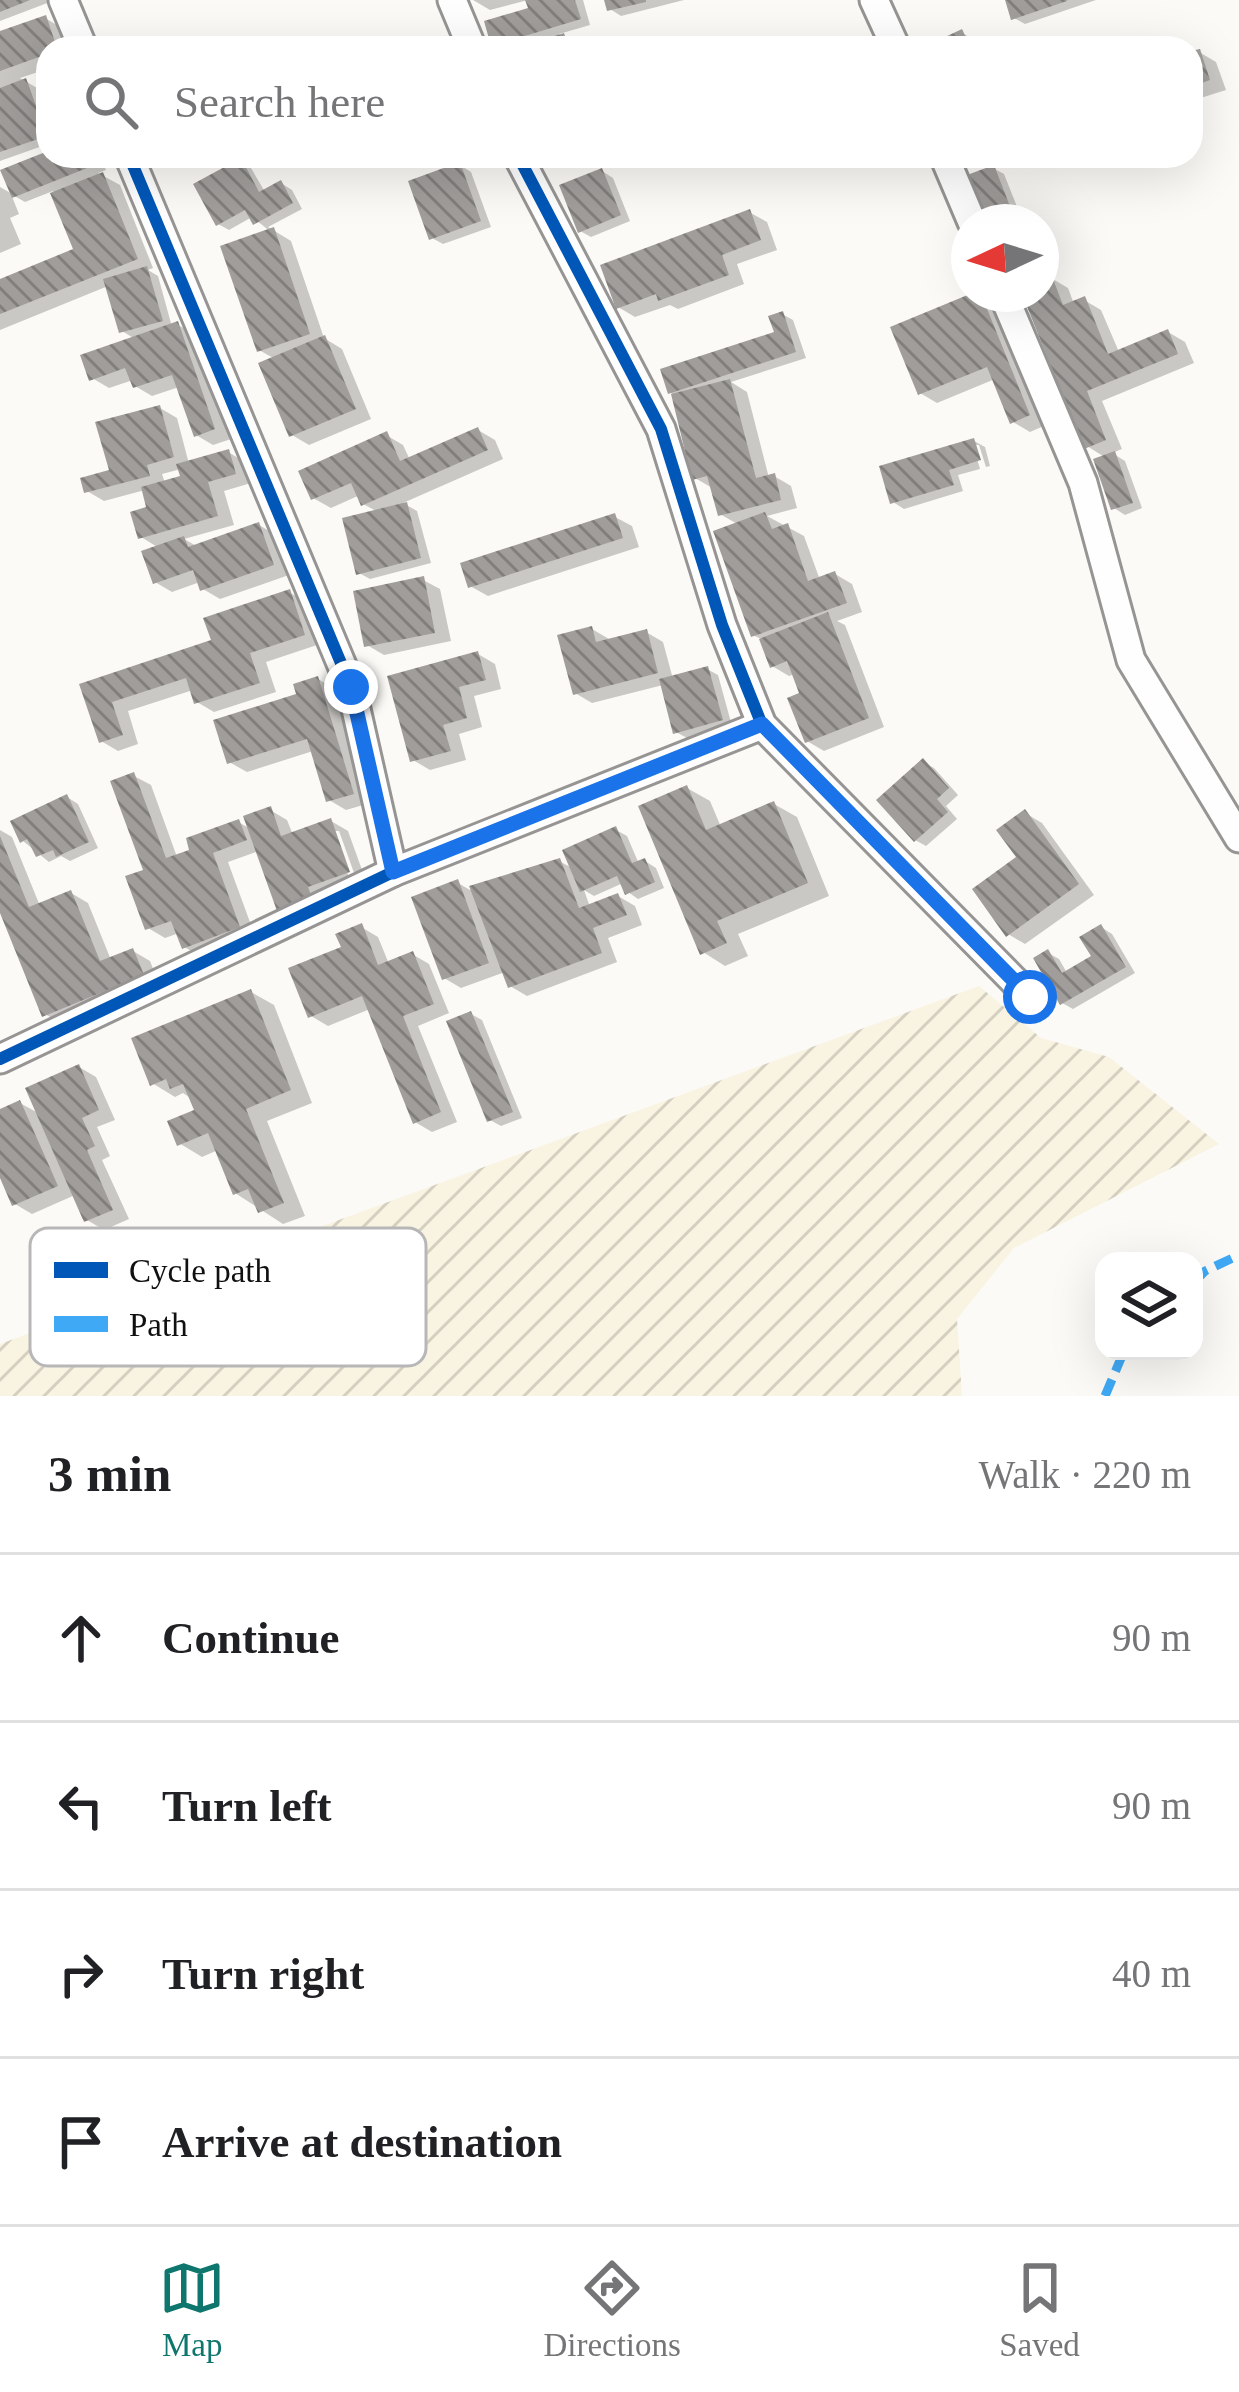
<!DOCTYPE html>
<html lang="en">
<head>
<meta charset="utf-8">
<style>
  :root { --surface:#fff; --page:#f2f2f2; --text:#202124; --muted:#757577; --line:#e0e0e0; --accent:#0f766e }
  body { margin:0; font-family:Georgia,serif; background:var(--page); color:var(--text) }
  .controls { position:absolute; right:36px; bottom:36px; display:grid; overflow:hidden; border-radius:24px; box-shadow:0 12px 48px #0002 }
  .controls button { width:108px; height:108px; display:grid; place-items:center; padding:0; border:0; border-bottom:3px solid var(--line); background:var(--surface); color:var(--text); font:60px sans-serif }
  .compass { position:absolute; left:951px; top:204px; width:108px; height:108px; border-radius:50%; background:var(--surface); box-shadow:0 12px 48px #0002; rotate:266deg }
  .stop { position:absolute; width:36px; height:36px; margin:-27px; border:9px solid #1a73e8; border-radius:50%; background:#fff }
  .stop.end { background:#1a73e8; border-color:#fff; box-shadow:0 3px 12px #0008 }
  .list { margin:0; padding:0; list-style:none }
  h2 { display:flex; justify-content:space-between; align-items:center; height:156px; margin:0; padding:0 48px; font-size:51px }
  h2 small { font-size:39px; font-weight:400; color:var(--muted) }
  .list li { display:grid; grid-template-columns:78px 1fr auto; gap:36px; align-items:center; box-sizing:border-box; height:168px; padding:0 48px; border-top:3px solid var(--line) }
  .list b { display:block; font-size:45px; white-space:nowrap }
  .list em { font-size:39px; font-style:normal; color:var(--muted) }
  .icon { flex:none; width:66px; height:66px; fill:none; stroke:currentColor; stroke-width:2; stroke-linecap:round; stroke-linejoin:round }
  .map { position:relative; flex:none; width:1239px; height:1396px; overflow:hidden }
  .search { position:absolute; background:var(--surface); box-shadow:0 12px 48px #0002; left:36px; right:36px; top:36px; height:132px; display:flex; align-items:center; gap:30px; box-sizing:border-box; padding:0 42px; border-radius:36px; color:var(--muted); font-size:45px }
  .sheet { height:828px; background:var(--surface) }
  nav { display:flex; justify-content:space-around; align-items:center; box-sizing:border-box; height:168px; border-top:3px solid var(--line); background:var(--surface); font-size:33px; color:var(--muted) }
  nav a { display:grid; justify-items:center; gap:6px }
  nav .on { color:var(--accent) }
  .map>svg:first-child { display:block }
  .farmland { fill:url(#farmland-furrows) }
  .shadow { fill:#0003; fill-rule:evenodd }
  .building { fill:url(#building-back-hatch) }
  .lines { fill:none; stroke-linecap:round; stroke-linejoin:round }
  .minor-casing { stroke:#969594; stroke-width:33 }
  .minor { stroke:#fffefe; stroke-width:27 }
  .quiet { stroke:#3fa9f5; stroke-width:9; stroke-dasharray:18 9; stroke-linecap:butt }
  .cycleway-casing { stroke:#fff; stroke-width:20 }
  .cycleway { stroke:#0057b8; stroke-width:12 }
  .route { stroke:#1a73e8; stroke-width:15 }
  .key { fill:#fff; stroke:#b7b7b7; stroke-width:3 }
  .key-label { font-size:33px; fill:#101010 }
</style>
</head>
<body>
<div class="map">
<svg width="1239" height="1396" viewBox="0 0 1239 1396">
  <defs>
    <pattern id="farmland-furrows" width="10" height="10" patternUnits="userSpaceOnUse" patternTransform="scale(3)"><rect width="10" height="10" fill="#f9f3e2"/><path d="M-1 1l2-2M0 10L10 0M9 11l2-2" fill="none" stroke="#d4cfc1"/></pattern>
    <pattern id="building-back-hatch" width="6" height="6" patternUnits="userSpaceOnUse" patternTransform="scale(3)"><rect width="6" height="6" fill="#a09d9b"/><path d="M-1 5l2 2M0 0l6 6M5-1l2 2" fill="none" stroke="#817f7d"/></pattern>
  </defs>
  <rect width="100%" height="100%" fill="#fcfaf6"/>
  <polygon class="farmland" points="979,986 1041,1038 1109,1057 1219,1144 1014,1248 957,1319 962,1396 0,1396 0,1344"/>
  <g class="shadow">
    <polygon points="0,0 49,0 50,2 0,21"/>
    <polygon points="473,0 583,0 590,25 559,34 582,48 501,48 494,44 531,10 528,0 490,10"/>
    <polygon points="607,0 684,0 621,16 610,9"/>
    <polygon points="1008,0 1096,0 1025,24 1014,18"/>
    <polygon points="45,18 62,28 69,48 48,48 48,72 47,69 20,78 37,88 48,119 48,144 0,161 0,35"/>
    <polygon points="962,33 973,39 977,48 932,48"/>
    <polygon points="1199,52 1216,62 1226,90 1191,101 1191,55"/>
    <polygon points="48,154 61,158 100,156 106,170 98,173 120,185 153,268 148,270 158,276 172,327 178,325 195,334 231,439 213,445 196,435 179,387 152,396 135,386 133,380 109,388 92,378 135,339 122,331 108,286 0,330 0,282 77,251 53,191 25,202 11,194 19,214 10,218 21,244 0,253 0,187 14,195"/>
    <polygon points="189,156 231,156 201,167"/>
    <polygon points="593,156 640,156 611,167"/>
    <polygon points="655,156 682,156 666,162"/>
    <polygon points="699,156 732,156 712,163"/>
    <polygon points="241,162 251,168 265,192 281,183 292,190 302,209 268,227 291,241 324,338 342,349 371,419 309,445 292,435 275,359 259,350 271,232 252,217 229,230 218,224"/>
    <polygon points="460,165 471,172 491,227 443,244 432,238"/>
    <polygon points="993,168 1004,174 1023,222 989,222"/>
    <polygon points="602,171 613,178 630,221 591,237 580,231"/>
    <polygon points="749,212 767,222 777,250 737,264 744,284 678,309 670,305 635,317 618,307"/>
    <polygon points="1051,278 1068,288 1074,304 1084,300 1101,310 1119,352 1168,332 1185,342 1194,363 1102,401 1122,449 1112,453 1125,461 1142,508 1125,515 1114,508 1106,458 1087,446 1025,294 1041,294 1041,282"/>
    <polygon points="978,294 996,304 1046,425 1030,432 1013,422 995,379 937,403 920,393"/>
    <polygon points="782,314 793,320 806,358 731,382 747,392 769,478 774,476 791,486 797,508 767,516 804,536 820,580 835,574 852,584 862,612 837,621 845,625 884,727 824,751 807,741 803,695 795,674 789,676 772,666 763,640 753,635 739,525 720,514 714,489 695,478 671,392 778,334"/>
    <path d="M160 408 177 418 189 464 228 452 245 462 251 483 224 491 234 525 184 539 198 547 259 525 276 535 289 575 220 599 203 589 200 582 172 592 155 582 159 548 141 537 150 509 145 490 104 501 87 491 112 473ZM181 469 183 478 165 483 162 474Z"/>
    <polygon points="478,430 495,440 503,459 403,503 417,511 431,563 370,579 359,573 378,512 363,504 360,495 331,508 313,498 386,435 403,445 410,460"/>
    <polygon points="974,441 985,447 990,466 986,467 979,445 973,445 980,469 958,475 963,491 904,509 893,502"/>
    <polygon points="615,517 632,526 639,547 488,596 470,586"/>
    <polygon points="423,580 440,589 451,641 384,655 367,645"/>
    <polygon points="289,592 306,602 320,644 266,662 276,692 214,712 197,702 193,690 128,711 138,744 118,751 101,741 83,686 215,642"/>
    <polygon points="592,629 609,639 646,632 663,642 673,679 707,669 718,675 732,726 687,738 676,732 663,685 592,703 575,693"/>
    <polygon points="478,654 495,664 501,689 474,696 482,727 459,734 466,760 430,770 413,760"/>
    <polygon points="318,679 335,689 370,803 346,810 329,800 313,751 247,772 229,762"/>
    <polygon points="923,762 934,768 958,795 946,806 957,819 926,846 915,840"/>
    <polygon points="134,776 151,785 177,857 238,822 251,829 270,810 287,820 293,835 331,821 348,831 366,881 358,884 339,831 333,831 352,886 297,918 280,909 259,851 228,862 255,936 201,956 184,947 179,933 165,938 148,928 146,872"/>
    <polygon points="687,788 710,801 721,827 774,804 797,817 829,896 738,934 748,956 725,966 703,952"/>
    <polygon points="67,797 78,804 98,848 70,861 61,856 49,862 23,841"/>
    <polygon points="1025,813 1042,823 1094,895 1025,944 1008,934"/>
    <polygon points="0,830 12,837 40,906 71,893 88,903 111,960 133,951 150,961 159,984 62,1024 45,1014 0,906"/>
    <polygon points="616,830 627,836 639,864 645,861 656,868 664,888 638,899 628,892 623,883 594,896 584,890 590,907 618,896 635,906 642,925 608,938 617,962 527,996 510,986 505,972 461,988 444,978 458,883 470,890 559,861 574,869"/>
    <polygon points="361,927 378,937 389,964 412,954 429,964 449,1013 418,1026 457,1122 432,1132 415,1122 370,1009 328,1026 311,1016 345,949"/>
    <polygon points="1101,927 1112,934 1135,973 1073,1009 1062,1003 1048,953 1059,959 1067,973 1095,957"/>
    <polygon points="251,992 274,1005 312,1103 267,1121 305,1216 283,1224 235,1193 218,1150 202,1157 179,1143 197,1112 192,1099 183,1093 175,1097 152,1083"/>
    <polygon points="471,1014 482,1020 522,1118 501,1126 490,1120"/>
    <polygon points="79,1067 96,1077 115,1120 97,1127 110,1156 102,1160 129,1219 104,1230 87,1220 75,1195 32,1214 15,1204 0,1172 0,1112 20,1103 40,1114"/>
  </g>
  <g class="building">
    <polygon points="0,0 30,0 0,12"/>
    <polygon points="525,0 575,0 581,19 491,46 484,21 528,8"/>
    <polygon points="604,0 646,0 646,2 607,11"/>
    <polygon points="1005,0 1067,0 1067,1 1011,20"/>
    <polygon points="46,15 57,48 48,48 48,80 39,57 0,71 0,31"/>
    <polygon points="962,29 971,48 922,48"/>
    <polygon points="564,33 569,48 522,48 522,47"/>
    <polygon points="1200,49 1210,80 1191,87 1191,51"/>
    <polygon points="26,78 47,136 0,152 0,88"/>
    <polygon points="48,151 48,156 55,158 94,156 97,164 12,198 0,170"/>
    <polygon points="241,158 259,192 281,180 293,203 253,225 245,210 216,226 193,184"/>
    <polygon points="460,162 481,221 429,240 408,181"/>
    <polygon points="994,165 1016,222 986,222 967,175"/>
    <polygon points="602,168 621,215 578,233 559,185"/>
    <polygon points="103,172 138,259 0,314 0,279 73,249 50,193"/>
    <polygon points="750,209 761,240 722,255 729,275 658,301 656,294 616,309 600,265"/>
    <polygon points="274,227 310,334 257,352 220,246"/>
    <polygon points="147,266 163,321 119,333 103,279"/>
    <polygon points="1051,274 1063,305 1085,296 1108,354 1168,329 1178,354 1087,391 1106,440 1084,449 1022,294 1041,294 1041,279"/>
    <polygon points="970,294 981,294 1030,415 1010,424 987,367 918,395 890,327"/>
    <polygon points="783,311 796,352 668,394 660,369 774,332 768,316"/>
    <polygon points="178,321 215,429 194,437 172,375 133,388 125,368 89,381 80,355"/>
    <polygon points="325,335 356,409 289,437 258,363"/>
    <polygon points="730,379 756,478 775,473 781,500 718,516 707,476 692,480 671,394"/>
    <polygon points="160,405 174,457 147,465 150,476 84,493 80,478 109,470 95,422"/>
    <polygon points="478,427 488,450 361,506 351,483 311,500 298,471 387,431 400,461"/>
    <polygon points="974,438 981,460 949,470 954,485 890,504 879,466"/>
    <polygon points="229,449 236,474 208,482 218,516 138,539 130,512 146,507 141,487 180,476 176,464"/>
    <polygon points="1115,451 1133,503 1111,510 1093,459"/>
    <polygon points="407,502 421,558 356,575 342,518"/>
    <polygon points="765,512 772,529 788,523 808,581 835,571 847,603 751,637 713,531"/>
    <polygon points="615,513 623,538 468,588 460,563"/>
    <polygon points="259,522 274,565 200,591 193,570 153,584 141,551 184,536 188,547"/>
    <polygon points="424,576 435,633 364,647 353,591"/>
    <polygon points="290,589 305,635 250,653 260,683 194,704 186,678 112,702 123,735 99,743 79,684 211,640 203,618"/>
    <polygon points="828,612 869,718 805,743 787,698 799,693 787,661 770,668 759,639"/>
    <polygon points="592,626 596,642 647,629 658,673 573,695 557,635"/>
    <polygon points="478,651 486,680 459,687 467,718 443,725 451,751 410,762 387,676"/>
    <polygon points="708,666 723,720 673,734 659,679"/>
    <polygon points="318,676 354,794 326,802 307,739 227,764 213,720 296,694 293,684"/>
    <polygon points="923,758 949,788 937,799 948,812 914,842 876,800"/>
    <polygon points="134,772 166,858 189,850 186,838 239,819 247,840 213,853 240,927 182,949 171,921 145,930 125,876 143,870 110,781"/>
    <polygon points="687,785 706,830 774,801 808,883 717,921 727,943 700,955 638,806"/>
    <polygon points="67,794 89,842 56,857 53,850 36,857 27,839 20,843 10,821"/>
    <polygon points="271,806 281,836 331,818 350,872 308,887 312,898 277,911 243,816"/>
    <polygon points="1025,809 1079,884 1006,937 972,889 1016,857 996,830"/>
    <polygon points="616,826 632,863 645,858 655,882 625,895 617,876 580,892 562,850"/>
    <polygon points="0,836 29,907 71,890 100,961 133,948 144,975 42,1017 0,913"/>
    <polygon points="560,858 579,908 618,893 627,915 593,928 602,953 508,988 469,886"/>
    <polygon points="458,879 489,963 442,980 411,897"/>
    <polygon points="362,923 378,965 413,951 434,1004 403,1016 441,1112 413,1124 362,996 308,1018 288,968 341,947 335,934"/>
    <polygon points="1101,924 1126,967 1060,1005 1033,958 1048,949 1062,973 1091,956 1079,937"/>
    <polygon points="251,989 291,1090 246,1109 284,1203 258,1213 248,1189 233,1195 208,1133 177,1146 167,1121 194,1110 183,1084 170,1089 166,1079 150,1086 131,1038"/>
    <polygon points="471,1011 513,1112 487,1122 446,1021"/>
    <polygon points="79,1064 99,1110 82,1118 95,1146 87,1150 113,1210 84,1222 25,1088"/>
    <polygon points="20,1100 58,1186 12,1206 0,1178 0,1109"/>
  </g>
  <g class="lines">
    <defs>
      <g id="minor">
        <polyline points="63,0 83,48"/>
        <polyline points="452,0 472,48"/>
        <polyline points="874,0 896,48"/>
        <polyline points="129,156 351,687 393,872"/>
        <polyline points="518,156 661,429 722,625 762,725 1030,997"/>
        <polyline points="944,156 972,222"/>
        <polyline points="1003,294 1083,483 1131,660 1239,838"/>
        <polyline points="0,1059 393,872 762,725"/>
      </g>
    </defs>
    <use href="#minor" class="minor-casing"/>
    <use href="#minor" class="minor"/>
    <g class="quiet">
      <polyline points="1194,1282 1205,1271 1239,1255"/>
      <polyline points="1105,1396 1124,1351"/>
    </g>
    <defs>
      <g id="cycleway">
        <polyline points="129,156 351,687 393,872"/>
        <polyline points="518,156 661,429 722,625 762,725 1030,997"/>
        <polyline points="0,1059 393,872 762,725"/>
      </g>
    </defs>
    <use href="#cycleway" class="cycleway-casing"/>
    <use href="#cycleway" class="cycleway"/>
  </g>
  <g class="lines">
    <polyline class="route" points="351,687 393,872 762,724 1030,997"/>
  </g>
  <rect x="30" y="1228" width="396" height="138" rx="18" class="key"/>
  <rect x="54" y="1262" width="54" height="16" fill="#0057b8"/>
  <rect x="54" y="1316" width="54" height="16" fill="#3fa9f5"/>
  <g class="key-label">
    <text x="129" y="1282">Cycle path</text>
    <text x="129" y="1336">Path</text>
  </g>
</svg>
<div class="controls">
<button><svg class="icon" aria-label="layers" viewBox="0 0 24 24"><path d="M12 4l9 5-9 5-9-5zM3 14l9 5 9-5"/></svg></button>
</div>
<svg class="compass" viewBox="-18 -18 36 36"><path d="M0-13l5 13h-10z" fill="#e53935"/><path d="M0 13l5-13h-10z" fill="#757577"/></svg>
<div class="stop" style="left:1030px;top:997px"></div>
<div class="stop end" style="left:351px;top:687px"></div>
<div class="search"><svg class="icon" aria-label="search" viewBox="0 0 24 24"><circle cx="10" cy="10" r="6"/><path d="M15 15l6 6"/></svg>Search here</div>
</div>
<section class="sheet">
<h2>3 min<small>Walk · 220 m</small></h2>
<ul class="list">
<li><svg class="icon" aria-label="ahead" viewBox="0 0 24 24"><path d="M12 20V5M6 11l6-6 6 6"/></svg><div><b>Continue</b></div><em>90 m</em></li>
<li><svg class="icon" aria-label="left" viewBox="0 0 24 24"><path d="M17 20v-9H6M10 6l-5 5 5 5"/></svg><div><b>Turn left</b></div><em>90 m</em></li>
<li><svg class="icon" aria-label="right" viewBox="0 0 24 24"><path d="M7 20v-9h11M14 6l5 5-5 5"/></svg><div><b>Turn right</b></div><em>40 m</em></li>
<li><svg class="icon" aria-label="arrive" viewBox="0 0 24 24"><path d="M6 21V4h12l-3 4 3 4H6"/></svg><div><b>Arrive at destination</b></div></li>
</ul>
</section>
<nav>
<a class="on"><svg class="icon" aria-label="map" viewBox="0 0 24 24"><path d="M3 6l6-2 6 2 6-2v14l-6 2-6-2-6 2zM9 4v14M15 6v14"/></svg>Map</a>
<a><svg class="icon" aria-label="directions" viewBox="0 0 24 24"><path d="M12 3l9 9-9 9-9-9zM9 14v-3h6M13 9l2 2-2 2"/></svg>Directions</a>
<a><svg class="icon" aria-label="saved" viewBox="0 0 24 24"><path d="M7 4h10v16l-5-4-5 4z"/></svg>Saved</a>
</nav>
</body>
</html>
